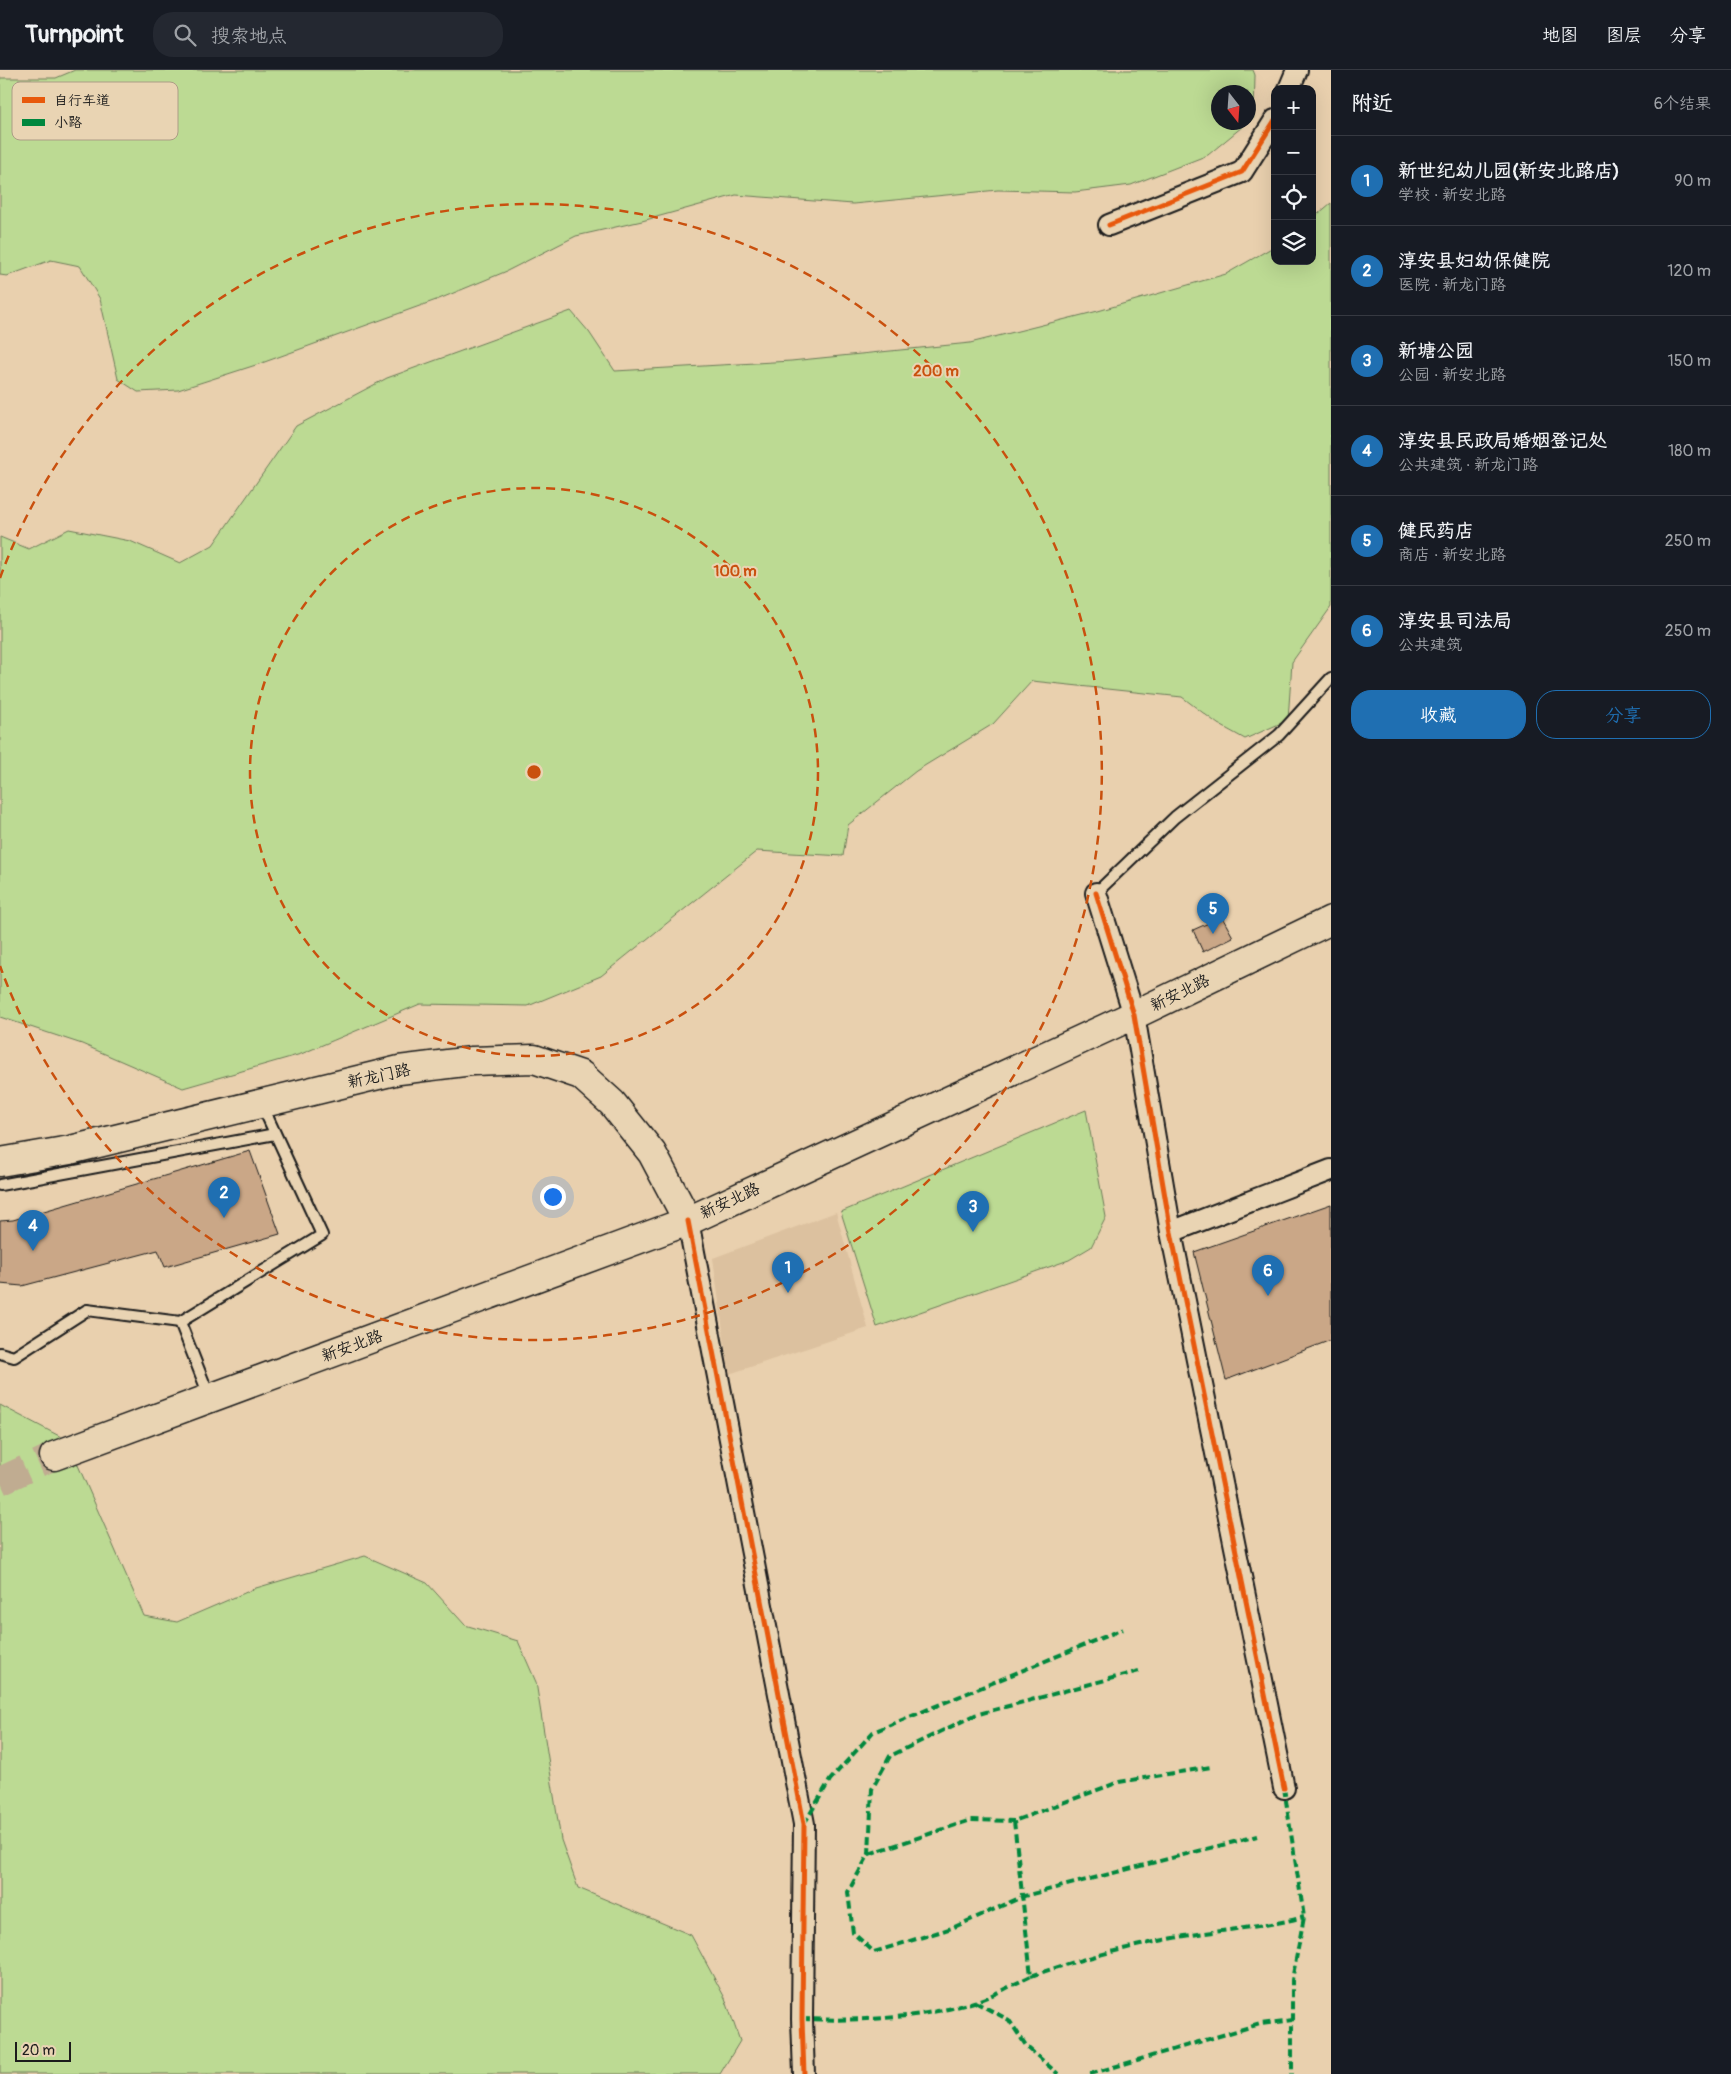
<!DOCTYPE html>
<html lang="zh">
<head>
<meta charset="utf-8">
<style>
  :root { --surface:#171b24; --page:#242831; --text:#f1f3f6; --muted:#9ea1a6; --line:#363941; --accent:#1f6fb2 }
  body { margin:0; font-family:Pangolin,"LXGW WenKai TC",sans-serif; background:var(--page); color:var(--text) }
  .controls { position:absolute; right:15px; top:15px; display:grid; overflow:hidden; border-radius:10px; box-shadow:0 5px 20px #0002 }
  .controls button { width:45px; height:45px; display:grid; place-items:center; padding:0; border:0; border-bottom:1px solid var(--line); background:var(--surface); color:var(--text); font:25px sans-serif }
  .compass { position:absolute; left:1211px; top:15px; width:45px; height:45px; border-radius:50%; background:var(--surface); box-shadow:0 5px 20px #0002; rotate:163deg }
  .scale { position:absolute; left:15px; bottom:12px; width:56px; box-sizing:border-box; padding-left:5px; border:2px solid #1c1c1c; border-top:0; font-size:14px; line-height:18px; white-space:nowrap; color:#1c1c1c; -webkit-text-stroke:4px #e9d4b3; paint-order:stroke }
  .you { position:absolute; left:552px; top:1126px; width:18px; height:18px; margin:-12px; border:4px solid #fff; border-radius:50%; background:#1a73e8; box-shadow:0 0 0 8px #1a73e833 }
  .badge { display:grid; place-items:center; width:32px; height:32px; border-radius:50%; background:var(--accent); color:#fff; font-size:16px; font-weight:700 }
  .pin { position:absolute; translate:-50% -41px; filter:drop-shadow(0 1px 2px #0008) }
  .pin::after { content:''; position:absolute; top:26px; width:18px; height:15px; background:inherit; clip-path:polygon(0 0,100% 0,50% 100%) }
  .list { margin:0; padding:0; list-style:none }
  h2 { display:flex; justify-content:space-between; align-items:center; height:65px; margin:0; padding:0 20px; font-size:21px }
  h2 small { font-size:16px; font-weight:400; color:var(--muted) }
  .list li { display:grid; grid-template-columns:32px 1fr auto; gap:15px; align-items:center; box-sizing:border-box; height:90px; padding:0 20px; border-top:1px solid var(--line) }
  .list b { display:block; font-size:19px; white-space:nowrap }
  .list p { margin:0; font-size:16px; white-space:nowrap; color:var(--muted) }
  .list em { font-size:16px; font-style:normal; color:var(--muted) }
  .actions { display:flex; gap:10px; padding:15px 20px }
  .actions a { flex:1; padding:11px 0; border:1px solid var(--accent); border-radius:20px; text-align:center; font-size:18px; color:var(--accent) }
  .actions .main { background:var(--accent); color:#fff }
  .icon { flex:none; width:28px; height:28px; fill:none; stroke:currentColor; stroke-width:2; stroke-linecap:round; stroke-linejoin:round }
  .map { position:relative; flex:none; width:1331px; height:2004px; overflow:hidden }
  header { display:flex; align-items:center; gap:30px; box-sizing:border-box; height:70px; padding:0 25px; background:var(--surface); border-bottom:1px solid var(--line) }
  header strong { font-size:24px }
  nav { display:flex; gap:28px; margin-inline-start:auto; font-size:18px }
  .search { width:350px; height:45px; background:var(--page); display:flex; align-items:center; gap:12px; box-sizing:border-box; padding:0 18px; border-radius:20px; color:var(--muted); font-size:19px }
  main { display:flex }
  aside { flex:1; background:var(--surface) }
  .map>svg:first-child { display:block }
  .built { fill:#dcc19f }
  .green { fill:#bcda93; stroke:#6c7b58 }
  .building { fill:#caa787; stroke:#1c1c1c }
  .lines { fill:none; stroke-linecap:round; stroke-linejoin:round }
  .secondary-tunnel { stroke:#c0ac91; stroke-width:28; stroke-dasharray:28 14; stroke-linecap:butt }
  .lane-casing { stroke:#1c1c1c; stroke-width:14 }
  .street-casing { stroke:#1c1c1c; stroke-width:24 }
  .secondary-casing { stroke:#1c1c1c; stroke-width:31 }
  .lane { stroke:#e9d4b3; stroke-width:10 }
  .street { stroke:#e9d4b3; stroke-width:20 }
  .secondary { stroke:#e9d4b3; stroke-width:28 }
  .quiet { stroke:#00873e; stroke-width:4; stroke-dasharray:8 4; stroke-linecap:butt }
  .cycleway-casing { stroke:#e9d4b3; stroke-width:8 }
  .cycleway { stroke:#e8590c; stroke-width:5 }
  .ring { fill:none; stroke:#c9500e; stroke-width:2.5; stroke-dasharray:9 6 }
  .labels { text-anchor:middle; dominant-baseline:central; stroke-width:4; stroke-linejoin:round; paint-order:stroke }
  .street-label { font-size:16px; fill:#1c1c1c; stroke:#e9d4b3 }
  .key { fill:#e9d4b3; stroke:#ac9d86; stroke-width:1 }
  .key-label { font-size:14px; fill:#1c1c1c }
  .centre { fill:#c9500e; stroke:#e9d4b3; stroke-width:2.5 }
  .ring-label { font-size:15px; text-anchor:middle; font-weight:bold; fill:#c9500e; stroke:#e9d4b3; stroke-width:4; stroke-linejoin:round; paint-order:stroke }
</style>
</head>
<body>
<header>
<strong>Turnpoint</strong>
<div class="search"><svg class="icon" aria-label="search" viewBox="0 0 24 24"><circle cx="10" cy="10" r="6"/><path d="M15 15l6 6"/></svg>搜索地点</div>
<nav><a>地图</a><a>图层</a><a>分享</a></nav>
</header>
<main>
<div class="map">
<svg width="1331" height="2004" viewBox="0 0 1331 2004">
  <rect width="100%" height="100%" fill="#e9d0ae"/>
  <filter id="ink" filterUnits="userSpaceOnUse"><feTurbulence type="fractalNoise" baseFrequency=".02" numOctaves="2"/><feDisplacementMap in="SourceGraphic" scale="10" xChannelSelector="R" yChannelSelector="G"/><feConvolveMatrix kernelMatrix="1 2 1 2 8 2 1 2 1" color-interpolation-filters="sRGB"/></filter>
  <g filter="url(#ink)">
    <polygon class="built" points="836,1142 868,1258 729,1304 713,1188"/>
    <g class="green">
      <polygon points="75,0 1253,0 1255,5 1254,48 1248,52 1248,22 1218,22 1218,52 1248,52 1208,85 1131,115 1075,122 998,120 853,134 736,125 642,151 576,166 507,201 439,229 259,294 178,320 138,322 118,309 100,229 80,196 51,190 7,206 0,205 0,8 56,8"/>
      <polygon points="1331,133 1331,537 1292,592 1288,650 1245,669 1218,654 1182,627 1032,611 993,654 916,701 848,755 843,786 757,781 601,906 528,936 420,934 301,984 183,1018 82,974 0,947 0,467 29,479 69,459 130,471 180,493 213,475 296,356 387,308 571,241 589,262 615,301 791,291 970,273 1098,241 1226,204 1275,176 1275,191 1312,191 1312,149"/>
      <polygon points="1086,1040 1106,1147 1091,1177 1069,1190 877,1257 841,1142"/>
      <polygon points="0,1335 67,1370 144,1546 177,1552 256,1518 365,1486 427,1513 465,1555 518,1571 536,1612 561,1770 578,1818 691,1865 725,1928 740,1971 720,2004 0,2004"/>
    </g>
    <g class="building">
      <polygon points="1222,847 1233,867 1203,882 1193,860"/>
      <polygon points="250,1081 280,1164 165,1197 158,1180 22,1216 0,1214 0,1151 13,1150"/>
      <polygon points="1331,1134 1331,1270 1226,1310 1194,1182"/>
    </g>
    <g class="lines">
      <polyline class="secondary-tunnel" points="0,1411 54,1386"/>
      <defs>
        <g id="lane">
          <polyline points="1096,823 1175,747 1279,665 1331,608"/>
          <polyline points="0,1115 275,1064"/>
          <polyline points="0,1283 14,1287 87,1240 180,1252"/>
          <polyline points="210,1328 180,1252 322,1165 262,1035"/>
        </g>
        <g id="street">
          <polyline points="1289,19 1297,0"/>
          <polyline points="1109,155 1242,102 1275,50"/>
          <polyline points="1096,823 1134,945 1171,1162 1284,1718"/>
          <polyline points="688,1151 804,1754 802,1949 804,2004"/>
          <polyline points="1171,1162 1331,1100"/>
        </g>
        <g id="secondary">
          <polyline points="0,1092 70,1080 399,1000 472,991 534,989 581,1005 612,1033 652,1083 688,1151"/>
          <polyline points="54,1386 688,1151 1134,945 1331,850"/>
        </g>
      </defs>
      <use href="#lane" class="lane-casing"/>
      <use href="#street" class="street-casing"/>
      <use href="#secondary" class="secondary-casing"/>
      <use href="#lane" class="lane"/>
      <use href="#street" class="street"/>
      <use href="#secondary" class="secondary"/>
      <g class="quiet">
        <polyline points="1139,1601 975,1645 890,1686 872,1719 869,1784 848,1822 853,1863 874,1882 952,1858 1024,1826 1257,1766"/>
        <polyline points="1284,1718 1304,1847 1292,1910 1292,2004"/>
        <polyline points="804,1754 830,1710 873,1662 1123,1559"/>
        <polyline points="869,1784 971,1750 1014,1751"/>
        <path d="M1031 1906C1074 1891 1119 1879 1164 1870 1211 1860 1258 1859 1304 1847"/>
        <polyline points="975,1932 1009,1950 1027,1977 1058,2004"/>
        <path d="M802 1949C860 1951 919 1949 974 1932 993 1926 1012 1915 1031 1906L1014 1751 1119 1712 1211 1697"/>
        <polyline points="1090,2004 1260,1954 1292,1950"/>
      </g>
      <defs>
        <g id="cycleway">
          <polyline points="1109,155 1242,102 1275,50"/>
          <polyline points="1096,823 1134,945 1171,1162 1284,1718"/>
          <polyline points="688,1151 804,1754 802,1949 804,2004"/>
        </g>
      </defs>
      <use href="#cycleway" class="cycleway-casing"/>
      <use href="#cycleway" class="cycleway"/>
    </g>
  </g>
  <g class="ring">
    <circle cx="534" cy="702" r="284"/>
    <path d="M0 508A568 568 0 1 1 0 896"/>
  </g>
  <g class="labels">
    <g class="street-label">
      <text transform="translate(1180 923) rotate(-26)">新安北路</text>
      <text transform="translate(379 1006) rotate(-12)">新龙门路</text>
      <text transform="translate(730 1131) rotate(-25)">新安北路</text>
      <text transform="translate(352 1276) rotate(-20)">新安北路</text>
    </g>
  </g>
  <rect x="12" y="12" width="166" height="58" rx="8" class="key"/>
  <rect x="22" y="27" width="23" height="6" fill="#e8590c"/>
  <rect x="22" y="49" width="23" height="7" fill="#00873e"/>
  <g class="key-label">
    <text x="54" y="35">自行车道</text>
    <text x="54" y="57">小路</text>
  </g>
  <circle cx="534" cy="702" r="8" class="centre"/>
  <g class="ring-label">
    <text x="936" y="306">200 m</text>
    <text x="735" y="506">100 m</text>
  </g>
</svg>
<div class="controls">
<button>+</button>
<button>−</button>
<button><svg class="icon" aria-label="locate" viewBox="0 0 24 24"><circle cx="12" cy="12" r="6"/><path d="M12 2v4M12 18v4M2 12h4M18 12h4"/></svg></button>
<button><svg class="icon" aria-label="layers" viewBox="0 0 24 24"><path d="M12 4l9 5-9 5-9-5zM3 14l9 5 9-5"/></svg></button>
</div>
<svg class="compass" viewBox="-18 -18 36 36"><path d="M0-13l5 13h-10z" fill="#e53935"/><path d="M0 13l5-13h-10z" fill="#9ea1a6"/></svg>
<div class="scale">20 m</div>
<div class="you"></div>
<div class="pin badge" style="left:788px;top:1223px">1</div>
<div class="pin badge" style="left:224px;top:1148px">2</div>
<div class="pin badge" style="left:973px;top:1162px">3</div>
<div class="pin badge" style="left:33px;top:1181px">4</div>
<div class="pin badge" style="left:1213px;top:864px">5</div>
<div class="pin badge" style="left:1268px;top:1226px">6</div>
</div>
<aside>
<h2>附近<small>6个结果</small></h2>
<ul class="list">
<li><span class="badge">1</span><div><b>新世纪幼儿园(新安北路店)</b><p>学校 · 新安北路</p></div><em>90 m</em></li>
<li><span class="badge">2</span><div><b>淳安县妇幼保健院</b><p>医院 · 新龙门路</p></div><em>120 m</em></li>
<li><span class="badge">3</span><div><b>新塘公园</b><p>公园 · 新安北路</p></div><em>150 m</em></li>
<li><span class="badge">4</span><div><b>淳安县民政局婚姻登记处</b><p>公共建筑 · 新龙门路</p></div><em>180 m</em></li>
<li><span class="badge">5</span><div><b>健民药店</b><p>商店 · 新安北路</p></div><em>250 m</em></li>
<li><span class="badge">6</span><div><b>淳安县司法局</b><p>公共建筑</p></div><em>250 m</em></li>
</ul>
<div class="actions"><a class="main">收藏</a><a>分享</a></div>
</aside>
</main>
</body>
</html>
